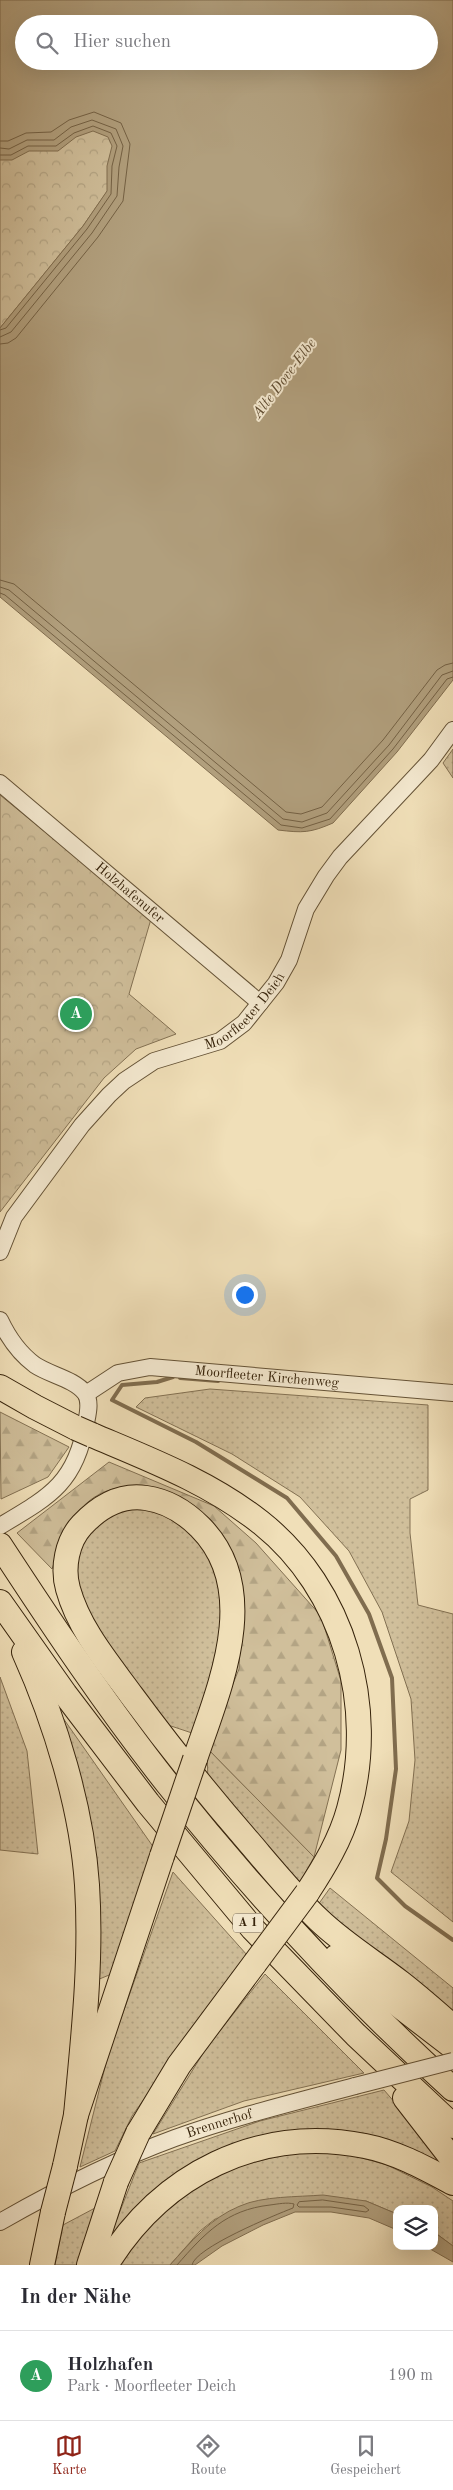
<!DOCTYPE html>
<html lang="de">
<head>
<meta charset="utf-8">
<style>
  :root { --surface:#fff; --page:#f7f7f7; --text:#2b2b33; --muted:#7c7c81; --line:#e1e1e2; --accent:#8f2418 }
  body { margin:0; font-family:"Old Standard TT",serif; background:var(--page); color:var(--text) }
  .controls { position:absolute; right:15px; bottom:15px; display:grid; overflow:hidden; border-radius:10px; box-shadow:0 5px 20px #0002 }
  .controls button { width:45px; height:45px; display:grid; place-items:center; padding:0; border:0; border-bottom:1px solid var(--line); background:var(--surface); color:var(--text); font:25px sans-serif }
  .you { position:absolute; left:244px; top:1294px; width:18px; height:18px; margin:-12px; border:4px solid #fff; border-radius:50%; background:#1a73e8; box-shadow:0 0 0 8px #1a73e833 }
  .badge { display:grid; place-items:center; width:32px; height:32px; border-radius:50%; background:var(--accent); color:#fff; font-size:16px; font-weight:700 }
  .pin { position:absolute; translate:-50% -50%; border:2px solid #fff; box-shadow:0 1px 5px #0006 }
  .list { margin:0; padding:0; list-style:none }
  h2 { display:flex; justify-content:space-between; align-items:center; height:65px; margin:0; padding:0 20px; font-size:21px }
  h2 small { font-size:16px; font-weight:400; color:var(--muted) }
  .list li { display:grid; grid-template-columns:32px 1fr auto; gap:15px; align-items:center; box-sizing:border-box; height:90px; padding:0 20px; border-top:1px solid var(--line) }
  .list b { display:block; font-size:19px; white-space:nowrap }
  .list p { margin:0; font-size:16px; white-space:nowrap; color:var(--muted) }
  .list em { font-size:16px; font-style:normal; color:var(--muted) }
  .icon { flex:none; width:28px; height:28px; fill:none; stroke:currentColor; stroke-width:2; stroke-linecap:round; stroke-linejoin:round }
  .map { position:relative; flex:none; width:453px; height:2265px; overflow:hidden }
  .search { position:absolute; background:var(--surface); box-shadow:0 5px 20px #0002; left:15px; right:15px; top:15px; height:55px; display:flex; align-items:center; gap:12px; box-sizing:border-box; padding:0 18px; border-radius:28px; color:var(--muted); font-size:19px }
  .sheet { height:155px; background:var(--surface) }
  nav { display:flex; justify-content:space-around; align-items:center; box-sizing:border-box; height:70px; border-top:1px solid var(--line); background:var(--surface); font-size:14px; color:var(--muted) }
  nav a { display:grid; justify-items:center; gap:2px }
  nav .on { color:var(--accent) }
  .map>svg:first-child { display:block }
  .grass { fill:url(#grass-dots); stroke:#837153 }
  .forest { fill:url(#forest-firs); stroke:#837153 }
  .park { fill:url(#park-crowns); stroke:#837153 }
  .water { fill:#b19f7d; stroke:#806d4f; fill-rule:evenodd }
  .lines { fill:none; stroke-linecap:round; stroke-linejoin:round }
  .shore { stroke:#746144; stroke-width:1 }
  .stream { stroke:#806d4f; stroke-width:4 }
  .minor-casing { stroke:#645236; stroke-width:18 }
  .highway-casing { stroke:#36230b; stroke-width:26 }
  .minor { stroke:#f5ead1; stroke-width:16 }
  .highway { stroke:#f0dfb8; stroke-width:24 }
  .minor-bridge-casing { stroke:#645236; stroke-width:18; stroke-linecap:butt }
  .highway-bridge-casing { stroke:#36230b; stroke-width:26; stroke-linecap:butt }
  .minor-bridge { stroke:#f5ead1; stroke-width:16 }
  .highway-bridge { stroke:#f0dfb8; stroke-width:24 }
  .labels { text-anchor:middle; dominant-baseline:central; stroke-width:4; stroke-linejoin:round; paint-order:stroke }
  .shield { fill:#f5ead1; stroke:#6f5f46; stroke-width:1 }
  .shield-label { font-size:12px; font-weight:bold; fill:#36230b }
  .street-label { font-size:14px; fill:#36230b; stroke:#f5ead1 }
  .water-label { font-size:15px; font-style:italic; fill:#614e33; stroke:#f5ead1 }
</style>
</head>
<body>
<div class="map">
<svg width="453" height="2265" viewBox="0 0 453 2265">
  <defs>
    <pattern id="grass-dots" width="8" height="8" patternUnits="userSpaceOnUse" patternTransform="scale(1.25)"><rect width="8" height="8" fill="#d0bf9b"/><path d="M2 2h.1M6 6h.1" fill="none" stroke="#b3a484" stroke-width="1.8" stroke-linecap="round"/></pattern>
    <pattern id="forest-firs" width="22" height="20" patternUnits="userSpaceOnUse" patternTransform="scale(1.25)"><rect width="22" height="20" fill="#d0bf9b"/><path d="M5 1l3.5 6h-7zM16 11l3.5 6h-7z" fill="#b3a484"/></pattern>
    <pattern id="park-crowns" width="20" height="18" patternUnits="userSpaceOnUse" patternTransform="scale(1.25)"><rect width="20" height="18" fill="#d0bf9b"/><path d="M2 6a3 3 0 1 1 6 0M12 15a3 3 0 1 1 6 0" fill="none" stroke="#b3a484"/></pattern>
  </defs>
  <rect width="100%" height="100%" fill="#f0dfb8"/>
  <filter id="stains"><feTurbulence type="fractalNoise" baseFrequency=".004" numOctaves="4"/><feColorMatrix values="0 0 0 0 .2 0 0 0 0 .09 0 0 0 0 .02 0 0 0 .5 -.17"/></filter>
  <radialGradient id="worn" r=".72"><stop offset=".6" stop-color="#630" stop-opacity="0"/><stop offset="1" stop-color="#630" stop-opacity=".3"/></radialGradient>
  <g class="grass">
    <polygon points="453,749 453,778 443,763"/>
    <polygon points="210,1389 428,1405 428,1490 410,1499 410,1533 418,1605 453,1614 453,1922 391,1872 409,1821 415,1760 411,1699 382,1612 349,1551 300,1497 232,1454 136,1407 145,1398"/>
    <polygon points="123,1505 162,1509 189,1526 217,1571 226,1610 216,1668 192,1733 171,1726 165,1728 105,1648 77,1594 78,1548 89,1525"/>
    <polygon points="0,1677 27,1751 38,1854 0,1850"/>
    <polygon points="63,1718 154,1848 114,1973 97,1980 93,1835 61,1728"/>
    <polygon points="207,1748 314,1857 298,1886 208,1784"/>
    <polygon points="173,1872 247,1955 132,2116 115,2151 80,2167 108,2055"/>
    <polygon points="330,1888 453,1988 453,2017 315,1909"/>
    <polygon points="265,1974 364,2073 244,2101 153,2134 207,2047"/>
    <polygon points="384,2090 445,2161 448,2169 411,2149 238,2147 116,2234 111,2234 139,2163 260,2121"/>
    <polygon points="337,2151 387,2165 432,2187 453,2201 453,2246 434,2232 434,2209 397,2209 397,2214 366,2201 215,2219 200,2231 170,2265 119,2265 153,2222 193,2187 235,2167 287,2154"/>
    <polygon points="95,2208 78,2265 55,2265 63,2225"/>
  </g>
  <g class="forest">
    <polygon points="0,1412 69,1447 48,1477 1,1499"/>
    <path d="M109 1462 214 1506 256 1543 321 1616 341 1681V1750L314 1857 207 1748 239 1669 241 1614 230 1559 148 1488C137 1488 123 1486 113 1489 75 1499 63 1536 52 1569L17 1533Z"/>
  </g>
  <g class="park">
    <polygon points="0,0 24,24 24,61 198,61 83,226 0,328"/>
    <polygon points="0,795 151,919 129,994 176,1034 136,1049 104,1078 0,1212"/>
  </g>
  <g class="water">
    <path d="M0 0H453V680L397 752 333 823C310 833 303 833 278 830L0 597V328L83 226 107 191V166L112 146 108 137 93 131 76 137 58 151H29L12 160H0ZM24 24H429V61H24Z"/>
    <path d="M323 2195 366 2201 397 2214V2230L369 2218 331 2212H295L263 2225 222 2246 195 2265H170C191 2242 210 2218 240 2206 262 2196 298 2197 323 2195Z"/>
    <polygon points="434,2232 453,2246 453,2262 425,2246 434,2246"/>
  </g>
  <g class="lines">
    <g class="shore">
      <polyline points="0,141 8,141 26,133 51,132 69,120 94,112 121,123 130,144 123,201 98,237 16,338 8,343 0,344"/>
      <polyline points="0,148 9,149 27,140 54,140 71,127 92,120 116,129 123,146 119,167 117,196 92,233 11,332 0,337"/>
      <polyline points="0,155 11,155 28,146 56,146 74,133 93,126 111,133 117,146 112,166 111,194 87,229 6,328 0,330"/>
      <polyline points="0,580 14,584 286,812 301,814 322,807 383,740 437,670 445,665 453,663"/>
      <polyline points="0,587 9,590 283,819 302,822 327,813 389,745 442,675 453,671"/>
      <polyline points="0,593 5,595 281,825 302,828 330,819 393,749 447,679 453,677"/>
      <polygon points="323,2200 364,2206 369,2210 366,2212 331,2207 299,2207 297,2205 299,2202"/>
      <path d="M177 2265C205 2233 226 2210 270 2205 278 2204 287 2202 294 2204L293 2208C275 2215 194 2248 192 2265"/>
    </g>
    <g class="stream">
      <polyline points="173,1377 157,1382 122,1385 112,1400 196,1442 287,1498 336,1556 369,1614 392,1678 396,1769 386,1839 377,1878 405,1906 453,1940"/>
      <polyline points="180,1378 218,1381"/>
    </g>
    <defs>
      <g id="minor">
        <path id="s1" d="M0 783 260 1003"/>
        <path id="s2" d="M0 1252 14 1217 82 1125 109 1095 124 1081 154 1061 220 1041 244 1023 276 983 289 960 306 909 326 876 340 857 431 760 453 730"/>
        <path d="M0 1320C8 1337 20 1354 35 1365 50 1375 74 1379 85 1393 91 1401 88 1413 86 1423 76 1483 49 1497 0 1526"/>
        <path id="s3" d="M86 1394 118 1373 150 1367 453 1393"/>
        <path id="s4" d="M0 2222C56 2190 115 2160 175 2138 234 2117 295 2102 355 2086"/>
      </g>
      <g id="highway">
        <polyline points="0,1387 35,1407 76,1428"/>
        <path d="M92 1435C151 1460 209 1482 260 1522 345 1589 377 1707 349 1809 341 1839 324 1867 307 1893"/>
        <path d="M0 1545C53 1626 107 1707 167 1783 254 1892 350 1996 453 2089"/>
        <polyline points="0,1602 65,1694 148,1803 253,1929 356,2035 453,2126"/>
        <path d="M24 1652C55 1721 82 1808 87 1885 92 1962 83 2039 76 2115"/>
        <path d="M195 1759C219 1688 263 1590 200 1527 185 1512 167 1501 146 1498 120 1494 99 1507 82 1525 67 1541 62 1568 68 1589 79 1629 108 1663 132 1696 169 1746 208 1795 249 1842 272 1869 294 1896 319 1920 344 1944 374 1962 401 1983 419 1997 436 2012 453 2027"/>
        <polyline points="336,1957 453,2047"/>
        <polyline points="405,2098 453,2160"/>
        <polyline points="138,2133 179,2065 255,1963"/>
        <polyline points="65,2166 76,2115 162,1856"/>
        <polyline points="42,2265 53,2212"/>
        <polyline points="89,2265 116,2182"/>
        <path d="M106 2265C162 2174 258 2125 365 2146 396 2152 425 2168 453 2183"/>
      </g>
    </defs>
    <use href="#minor" class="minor-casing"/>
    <use href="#highway" class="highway-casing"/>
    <use href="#minor" class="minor"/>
    <use href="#highway" class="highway"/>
    <defs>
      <polyline id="minor-bridge" points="355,2086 453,2061"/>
      <g id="highway-bridge">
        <polyline points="76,1428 92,1435"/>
        <polyline points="162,1856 195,1759"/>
        <polyline points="255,1963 307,1893"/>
        <polyline points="116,2182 138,2133"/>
        <polyline points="53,2212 65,2166"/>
      </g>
    </defs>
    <use href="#minor-bridge" class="minor-bridge-casing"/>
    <use href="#highway-bridge" class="highway-bridge-casing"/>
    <use href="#minor-bridge" class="minor-bridge"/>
    <use href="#highway-bridge" class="highway-bridge"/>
  </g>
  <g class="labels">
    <rect class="shield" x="233" y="1913.5" width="30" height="19" rx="4"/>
    <g class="shield-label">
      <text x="248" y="1923">A 1</text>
    </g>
    <g class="street-label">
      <text stroke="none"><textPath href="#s1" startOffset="170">Holzhafenufer</textPath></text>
      <text stroke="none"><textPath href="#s2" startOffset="356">Moorfleeter Deich</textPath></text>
      <text stroke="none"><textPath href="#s3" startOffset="188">Moorfleeter Kirchenweg</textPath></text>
      <text stroke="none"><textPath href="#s4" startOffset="241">Brennerhof</textPath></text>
    </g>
    <g class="water-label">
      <text transform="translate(285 379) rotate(-53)">Alte Dove-Elbe</text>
    </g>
  </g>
  <rect width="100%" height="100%" filter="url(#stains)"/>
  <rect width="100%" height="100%" fill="url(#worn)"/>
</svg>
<div class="controls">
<button><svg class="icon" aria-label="layers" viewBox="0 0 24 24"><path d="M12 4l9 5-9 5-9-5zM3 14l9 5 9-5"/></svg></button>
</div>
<div class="you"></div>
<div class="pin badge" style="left:76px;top:1014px;background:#2e9e5b">A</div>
<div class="search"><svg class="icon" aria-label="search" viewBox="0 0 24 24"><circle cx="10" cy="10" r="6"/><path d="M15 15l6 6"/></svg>Hier suchen</div>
</div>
<section class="sheet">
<h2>In der Nähe<small></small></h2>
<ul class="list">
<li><span class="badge" style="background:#2e9e5b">A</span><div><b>Holzhafen</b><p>Park · Moorfleeter Deich</p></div><em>190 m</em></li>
</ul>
</section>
<nav>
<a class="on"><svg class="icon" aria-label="map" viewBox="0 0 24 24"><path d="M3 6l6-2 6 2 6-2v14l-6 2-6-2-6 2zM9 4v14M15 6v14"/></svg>Karte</a>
<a><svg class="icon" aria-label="directions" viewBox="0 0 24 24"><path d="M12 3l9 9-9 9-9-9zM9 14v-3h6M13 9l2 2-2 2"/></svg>Route</a>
<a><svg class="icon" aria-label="saved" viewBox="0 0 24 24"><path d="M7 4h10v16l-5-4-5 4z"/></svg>Gespeichert</a>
</nav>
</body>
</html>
